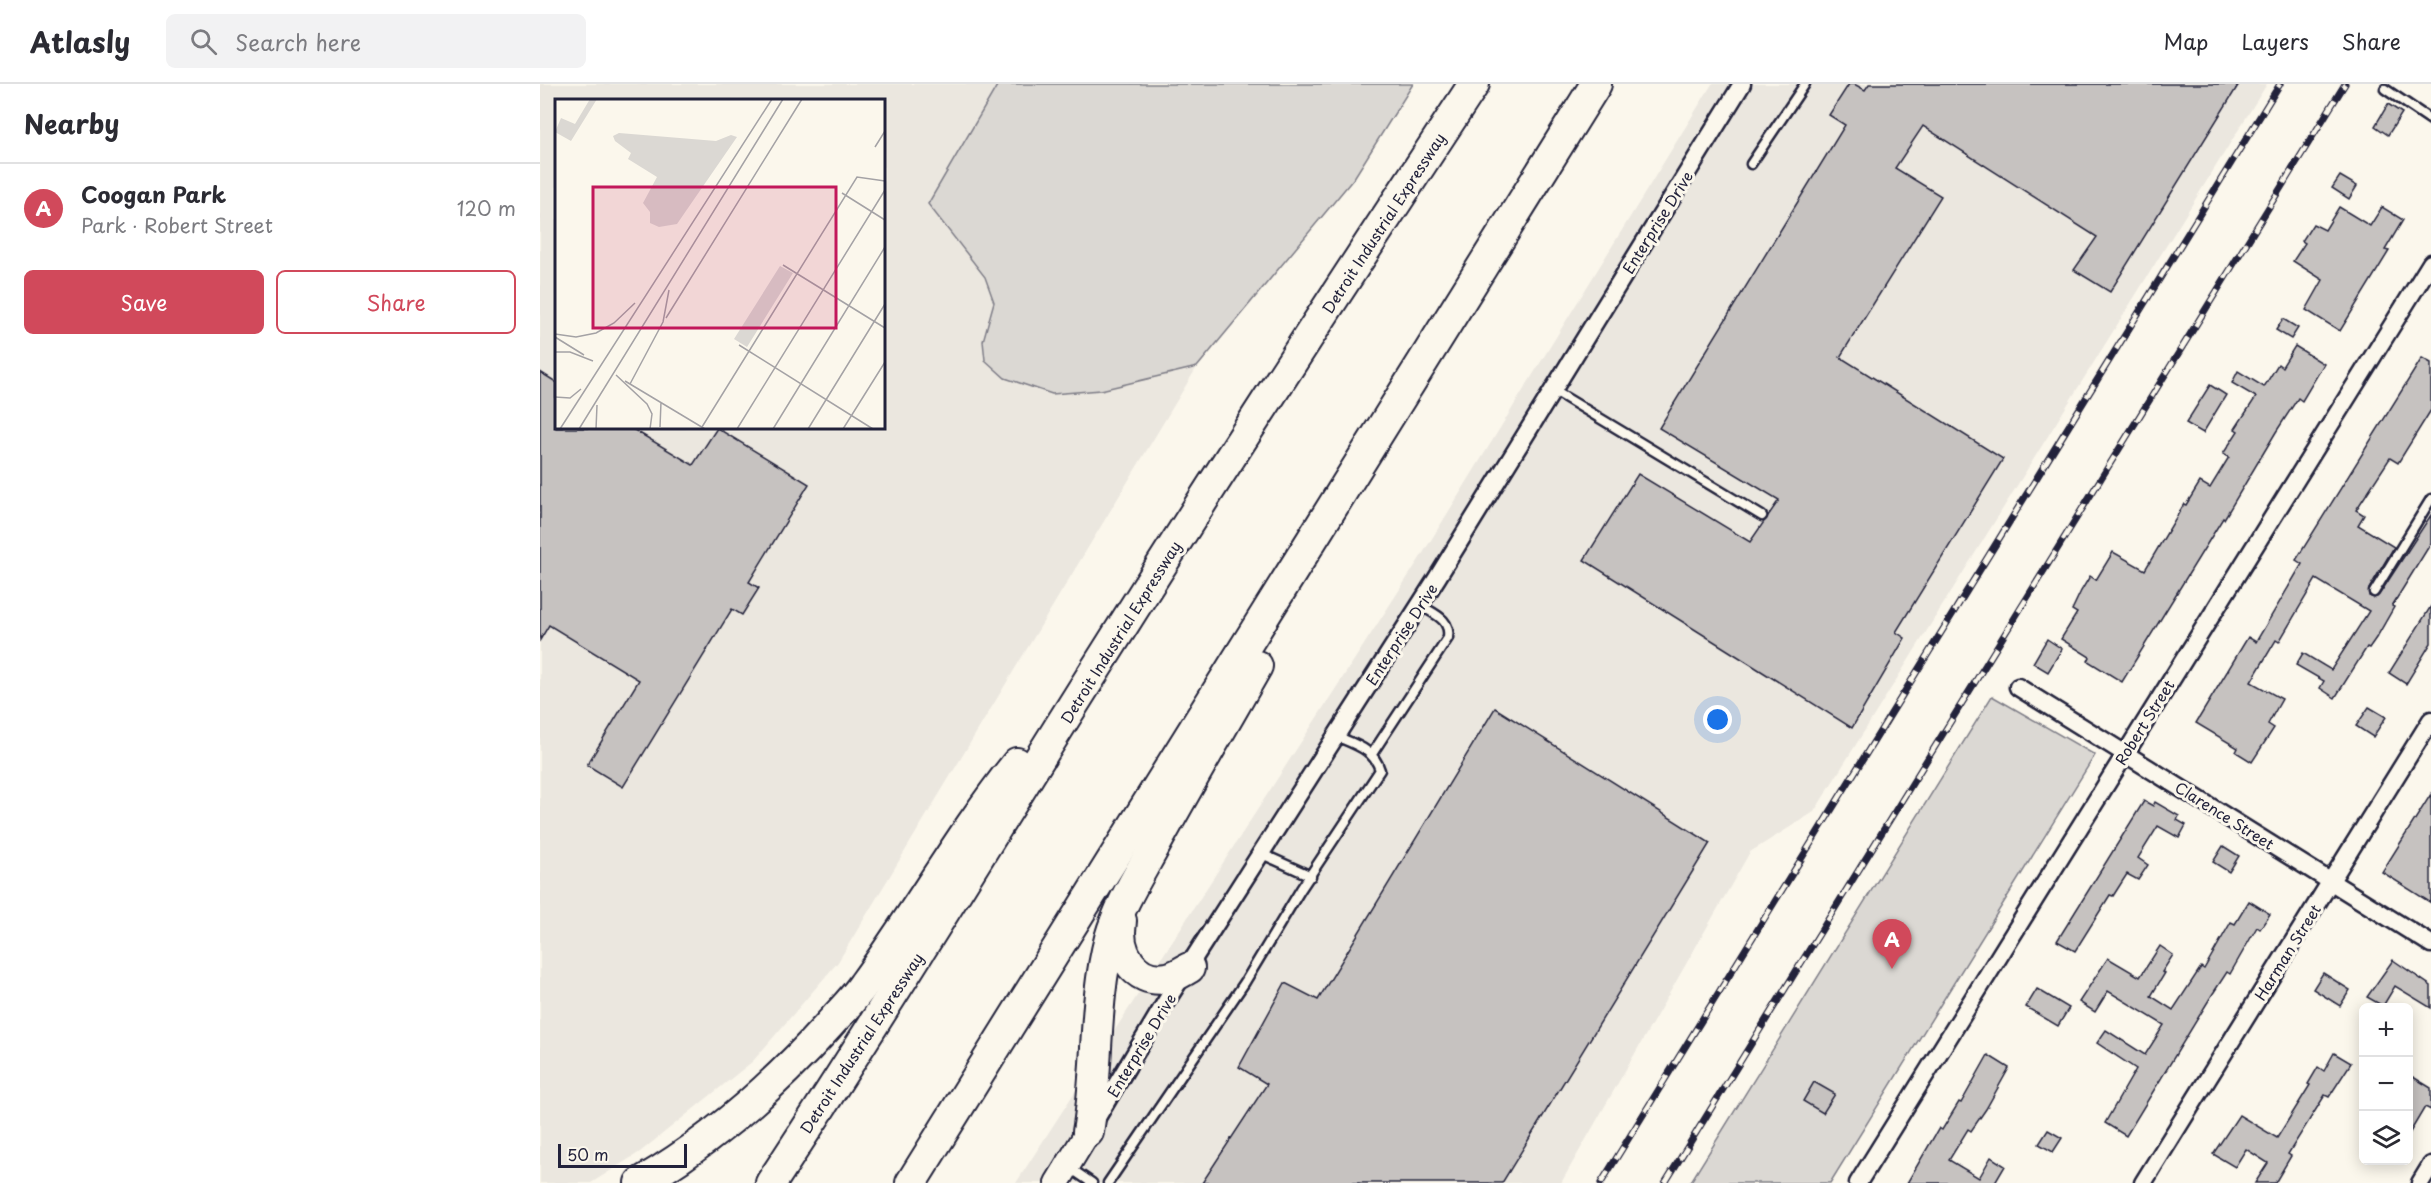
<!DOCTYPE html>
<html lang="en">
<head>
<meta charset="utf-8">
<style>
  :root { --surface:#fff; --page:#f2f2f3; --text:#2b2b33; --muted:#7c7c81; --line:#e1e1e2; --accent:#d1495b }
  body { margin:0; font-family:"Playpen Sans",sans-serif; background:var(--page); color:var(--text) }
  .controls { position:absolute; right:18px; bottom:18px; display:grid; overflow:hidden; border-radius:9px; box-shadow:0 3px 15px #0003 }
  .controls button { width:54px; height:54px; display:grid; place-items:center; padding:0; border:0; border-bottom:2px solid var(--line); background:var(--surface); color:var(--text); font:30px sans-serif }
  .scale { position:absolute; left:18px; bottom:15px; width:129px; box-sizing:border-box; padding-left:6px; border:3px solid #22223b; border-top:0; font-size:16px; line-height:21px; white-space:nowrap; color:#22223b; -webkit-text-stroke:4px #fbf7ec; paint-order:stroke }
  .you { position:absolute; left:1178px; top:636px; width:21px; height:21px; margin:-15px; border:4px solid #fff; border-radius:50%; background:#1a73e8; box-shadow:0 0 0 9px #1a73e833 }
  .badge { display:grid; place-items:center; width:39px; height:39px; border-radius:50%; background:var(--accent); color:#fff; font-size:20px; font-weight:700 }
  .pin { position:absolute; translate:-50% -50px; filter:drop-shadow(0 2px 3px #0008) }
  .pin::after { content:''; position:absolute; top:32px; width:21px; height:18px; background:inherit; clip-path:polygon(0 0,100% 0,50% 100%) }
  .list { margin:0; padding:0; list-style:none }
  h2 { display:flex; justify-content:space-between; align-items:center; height:78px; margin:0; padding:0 24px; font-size:26px }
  h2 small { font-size:20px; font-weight:400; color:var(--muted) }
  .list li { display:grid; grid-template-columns:39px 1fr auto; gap:18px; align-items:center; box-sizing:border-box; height:90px; padding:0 24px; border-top:2px solid var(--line) }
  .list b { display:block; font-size:22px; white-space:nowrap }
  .list p { margin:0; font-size:20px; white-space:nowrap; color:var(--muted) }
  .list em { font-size:20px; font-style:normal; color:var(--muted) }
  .actions { display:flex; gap:12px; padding:18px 24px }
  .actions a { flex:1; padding:14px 0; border:2px solid var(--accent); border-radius:9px; text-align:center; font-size:21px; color:var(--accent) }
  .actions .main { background:var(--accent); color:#fff }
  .icon { flex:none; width:33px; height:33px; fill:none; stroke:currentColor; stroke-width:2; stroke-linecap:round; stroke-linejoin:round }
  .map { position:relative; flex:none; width:1891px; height:1099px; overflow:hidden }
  header { display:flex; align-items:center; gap:36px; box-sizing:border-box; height:84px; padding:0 30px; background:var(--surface); border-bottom:2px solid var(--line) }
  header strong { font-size:28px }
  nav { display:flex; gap:33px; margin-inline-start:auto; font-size:21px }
  .search { width:420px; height:54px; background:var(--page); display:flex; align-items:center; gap:15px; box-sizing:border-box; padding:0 21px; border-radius:9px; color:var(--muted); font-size:22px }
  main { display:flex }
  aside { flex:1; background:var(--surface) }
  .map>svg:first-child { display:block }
  .built { fill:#ebe7df; fill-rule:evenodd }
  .green { fill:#dbd8d3; stroke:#7e7d87; stroke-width:1.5 }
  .building { fill:#c6c2c0; stroke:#22223b; stroke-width:1.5 }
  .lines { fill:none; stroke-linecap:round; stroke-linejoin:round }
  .service-casing { stroke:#22223b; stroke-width:13 }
  .minor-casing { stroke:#22223b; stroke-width:21 }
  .secondary-casing { stroke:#22223b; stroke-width:28 }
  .motorway-casing { stroke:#22223b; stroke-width:34 }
  .service { stroke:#fbf7ec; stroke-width:8 }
  .minor { stroke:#fbf7ec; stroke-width:16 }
  .secondary { stroke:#fbf7ec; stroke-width:24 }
  .motorway { stroke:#fbf7ec; stroke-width:30 }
  .rail-casing { stroke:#22223b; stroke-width:7 }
  .rail { stroke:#fbf7ec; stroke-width:4.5; stroke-dasharray:14; stroke-linecap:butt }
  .labels { text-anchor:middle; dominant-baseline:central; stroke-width:6; stroke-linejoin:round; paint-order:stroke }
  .street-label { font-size:15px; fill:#22223b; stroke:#fbf7ec }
  .inset-road { fill:none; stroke:#a4a2a5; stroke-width:1.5 }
  .view { fill:#c2185b; fill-opacity:0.15; stroke:#c2185b; stroke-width:3 }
  .inset-edge { fill:none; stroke:#22223b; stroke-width:3 }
</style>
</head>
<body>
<header>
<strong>Atlasly</strong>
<div class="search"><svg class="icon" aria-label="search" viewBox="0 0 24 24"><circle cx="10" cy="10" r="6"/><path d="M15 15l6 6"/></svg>Search here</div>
<nav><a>Map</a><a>Layers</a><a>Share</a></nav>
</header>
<main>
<aside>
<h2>Nearby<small></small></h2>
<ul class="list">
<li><span class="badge">A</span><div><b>Coogan Park</b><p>Park · Robert Street</p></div><em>120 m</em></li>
</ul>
<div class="actions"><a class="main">Save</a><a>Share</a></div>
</aside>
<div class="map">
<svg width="1891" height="1099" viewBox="0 0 1891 1099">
  <rect width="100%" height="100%" fill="#fbf7ec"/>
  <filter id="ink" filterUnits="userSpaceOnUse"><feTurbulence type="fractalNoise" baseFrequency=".0167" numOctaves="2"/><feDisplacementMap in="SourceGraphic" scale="12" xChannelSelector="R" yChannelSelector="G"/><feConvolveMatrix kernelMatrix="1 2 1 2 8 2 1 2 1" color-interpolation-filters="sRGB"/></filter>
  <g filter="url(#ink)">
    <g class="built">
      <path d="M0 0H849L657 283 298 878 213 977 100 1068 51 1099H0ZM16 16H344V344H16Z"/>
      <polygon points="1172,0 1727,0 1274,728 1210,768 1021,1099 476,1099 880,474"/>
    </g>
    <g class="green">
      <polygon points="458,0 873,0 814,94 657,283 561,306 512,310 465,294 445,276 443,257 454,218 445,193 388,120"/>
      <polygon points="1452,612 1555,671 1290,1099 1150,1099"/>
    </g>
    <g class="building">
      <polygon points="1309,0 1314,0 1325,6 1329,0 1699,0 1570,208 1534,186 1557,153 1383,42 1355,84 1401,112 1300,273 1463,375 1356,548 1365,554 1312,644 1044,476 1098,390 1210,458 1239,416 1119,344 1305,41 1289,31"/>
      <polygon points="1848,20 1862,29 1848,51 1835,42"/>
      <polygon points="1800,92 1817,102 1809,115 1792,104"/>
      <polygon points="1799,123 1830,142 1842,123 1863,136 1845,166 1849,167 1800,247 1766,226 1783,196 1753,177 1765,159 1762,157 1773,140 1785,146"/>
      <polygon points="1743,235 1758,244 1751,255 1736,246"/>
      <polygon points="1755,262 1784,280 1762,317 1758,314 1736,348 1684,435 1683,434 1582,598 1548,577 1550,573 1521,555 1537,529 1532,526 1541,507 1550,492 1556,496 1573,468 1605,486 1644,420 1646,421 1660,398 1670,404 1689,373 1683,370 1698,347 1695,345 1716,313 1692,299 1698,287 1724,303 1738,280 1742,283"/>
      <polygon points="1882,274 1891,279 1891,326 1858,379 1850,374 1816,426 1824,431 1818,441 1854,463 1829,505 1829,512 1834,514 1839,511 1891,431 1891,459 1852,522 1854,523 1838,551 1829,564 1827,563 1795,614 1780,604 1784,597 1756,581 1763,569 1791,586 1829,527 1776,495 1739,558 1736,556 1711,598 1742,615 1728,640 1734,644 1712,678 1696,668 1698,664 1656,639 1708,553 1716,558 1762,480 1756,476"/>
      <polygon points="0,288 16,298 16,344 91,344 153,381 177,344 269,400 209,498 219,504 202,531 192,525 83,703 47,681 99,596 9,541 0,556"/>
      <polygon points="1670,301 1686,311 1663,349 1646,339"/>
      <polygon points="1891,522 1891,559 1866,600 1849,589"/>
      <polygon points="1507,555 1522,565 1508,588 1493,579"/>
      <polygon points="1829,623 1846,633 1833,653 1816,642"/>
      <polygon points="955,624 1170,759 962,1099 662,1099 727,1000 699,983 745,899 778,916"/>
      <polygon points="1891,710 1891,819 1842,788"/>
      <polygon points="1604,717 1613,722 1615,718 1639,732 1637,736 1646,741 1639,754 1618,742 1598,774 1608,781 1598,796 1587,790 1573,812 1570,811 1535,867 1517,857"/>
      <polygon points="1683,762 1699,772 1689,788 1673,778"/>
      <polygon points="1709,817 1730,830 1720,845 1717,843 1690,890 1687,888 1672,911 1586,1052 1565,1039 1596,985 1557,959 1566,946 1605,971 1624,941 1568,907 1555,928 1539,918 1568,874 1600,893 1620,862 1633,871 1622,888 1625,889 1611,912 1633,926 1661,883 1664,885 1691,838 1695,840"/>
      <polygon points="1853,876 1891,902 1891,924 1855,902 1843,922 1827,913"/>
      <polygon points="1783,889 1810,906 1800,922 1773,905"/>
      <polygon points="1497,905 1529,924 1518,942 1486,923"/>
      <polygon points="1794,969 1811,979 1789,1013 1785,1011 1748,1070 1751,1072 1735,1099 1715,1099 1728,1079 1706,1065 1695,1083 1673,1070 1699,1031 1737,1054 1770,1001 1768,1000 1778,983 1784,987"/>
      <polygon points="1448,971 1469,984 1446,1025 1431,1047 1428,1045 1409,1076 1439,1094 1451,1073 1465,1082 1455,1099 1367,1099 1399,1044 1402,1046 1419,1018 1421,1019"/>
      <polygon points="1873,993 1891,1004 1891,1026 1885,1023 1869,1050 1869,1000"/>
      <polygon points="1274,998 1295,1010 1283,1029 1263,1017"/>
      <polygon points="1508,1046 1522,1054 1513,1068 1499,1060"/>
    </g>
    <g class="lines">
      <defs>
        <g id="service">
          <polyline points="1845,5 1891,36"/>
          <polyline points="1211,80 1265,0"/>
          <polyline points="1013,306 1222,432"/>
          <polyline points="1834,508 1891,415"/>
          <path d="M832 670 908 554C911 535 894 530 880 521"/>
          <polyline points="722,770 771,792"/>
          <polyline points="530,1084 552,1099"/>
          <path d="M568 1099 705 898 761 805 840 686C834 665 814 660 796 652"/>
        </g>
        <g id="minor">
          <polyline points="1478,603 1891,860"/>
          <polyline points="556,1035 627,916 897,494 1202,0"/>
          <polyline points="1318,1099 1891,179"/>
          <polyline points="1603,1099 1891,636"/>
          <polyline points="1880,1099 1891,1081"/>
        </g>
        <polyline id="secondary" points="517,1099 548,1048"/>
        <g id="motorway">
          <path d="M581 837C576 866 593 900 627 894 635 893 642 888 649 884"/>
          <path d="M548 1048C559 984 553 918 570 854 580 819 601 788 618 756 650 698 684 640 717 582"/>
          <path d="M100 1099C172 1057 233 1003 288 942 300 928 314 915 324 900 377 828 421 749 477 679"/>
          <path d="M231 1099C347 924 455 744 567 567 687 376 810 188 934 0"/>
          <polyline points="371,1099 1056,0"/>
        </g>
      </defs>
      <use href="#service" class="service-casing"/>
      <use href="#minor" class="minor-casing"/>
      <use href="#secondary" class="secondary-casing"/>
      <use href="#motorway" class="motorway-casing"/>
      <use href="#service" class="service"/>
      <use href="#minor" class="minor"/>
      <use href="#secondary" class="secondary"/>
      <use href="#motorway" class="motorway"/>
      <defs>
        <g id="rail">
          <polyline points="1061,1099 1740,0"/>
          <polyline points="1125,1099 1805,0"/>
        </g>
      </defs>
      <use href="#rail" class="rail-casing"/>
      <use href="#rail" class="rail"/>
    </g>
  </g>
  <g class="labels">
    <g class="street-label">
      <text transform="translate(1117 138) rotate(-58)">Enterprise Drive</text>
      <text transform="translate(843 139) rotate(-57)">Detroit Industrial Expressway</text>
      <text transform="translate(580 548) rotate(-58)">Detroit Industrial Expressway</text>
      <text transform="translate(861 550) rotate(-57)">Enterprise Drive</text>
      <text transform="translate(1604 638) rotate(-58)">Robert Street</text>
      <text transform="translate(1685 731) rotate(32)">Clarence Street</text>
      <text transform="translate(1747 868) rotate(-58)">Harman Street</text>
      <text transform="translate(321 959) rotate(-57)">Detroit Industrial Expressway</text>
      <text transform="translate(601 961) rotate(-59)">Enterprise Drive</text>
    </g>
  </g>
  <g transform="translate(15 15)">
    <rect width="330" height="330" fill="#fbf7ec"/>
    <path d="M35 0H42L16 42 0 33 6 19 20 25ZM64 34 161 42 176 36 182 38 122 125 104 128 95 124V113L88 104 102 78 73 60 76 54 60 42 58 37ZM225 167 238 174 192 248 179 240Z" fill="#dbd8d3"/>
    <path class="inset-road" d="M320 48 330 32M287 94 330 121M228 166 330 229M111 219 247 0M108 223 114 191M0 235 21 238 41 234 59 224 80 204M0 238 29 256M184 246 318 330M0 253H15L38 262M61 276 92 305 97 315 95 330M70 282 150 330M75 285 108 223M0 298 15 299 26 290M105 328 106 303M147 328 302 78 330 82M5 330 217 0M24 330 228 0M41 330 42 306M182 330 330 91M218 330 330 148M253 330 330 205M288 330 330 263"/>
    <path class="view" d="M38 88H281V229H38Z"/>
    <rect width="330" height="330" class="inset-edge"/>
  </g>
</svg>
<div class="controls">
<button>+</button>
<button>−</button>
<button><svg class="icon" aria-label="layers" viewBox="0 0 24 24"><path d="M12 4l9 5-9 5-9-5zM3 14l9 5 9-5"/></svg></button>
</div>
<div class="scale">50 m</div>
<div class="you"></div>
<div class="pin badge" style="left:1352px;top:885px">A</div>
</div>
</main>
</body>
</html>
